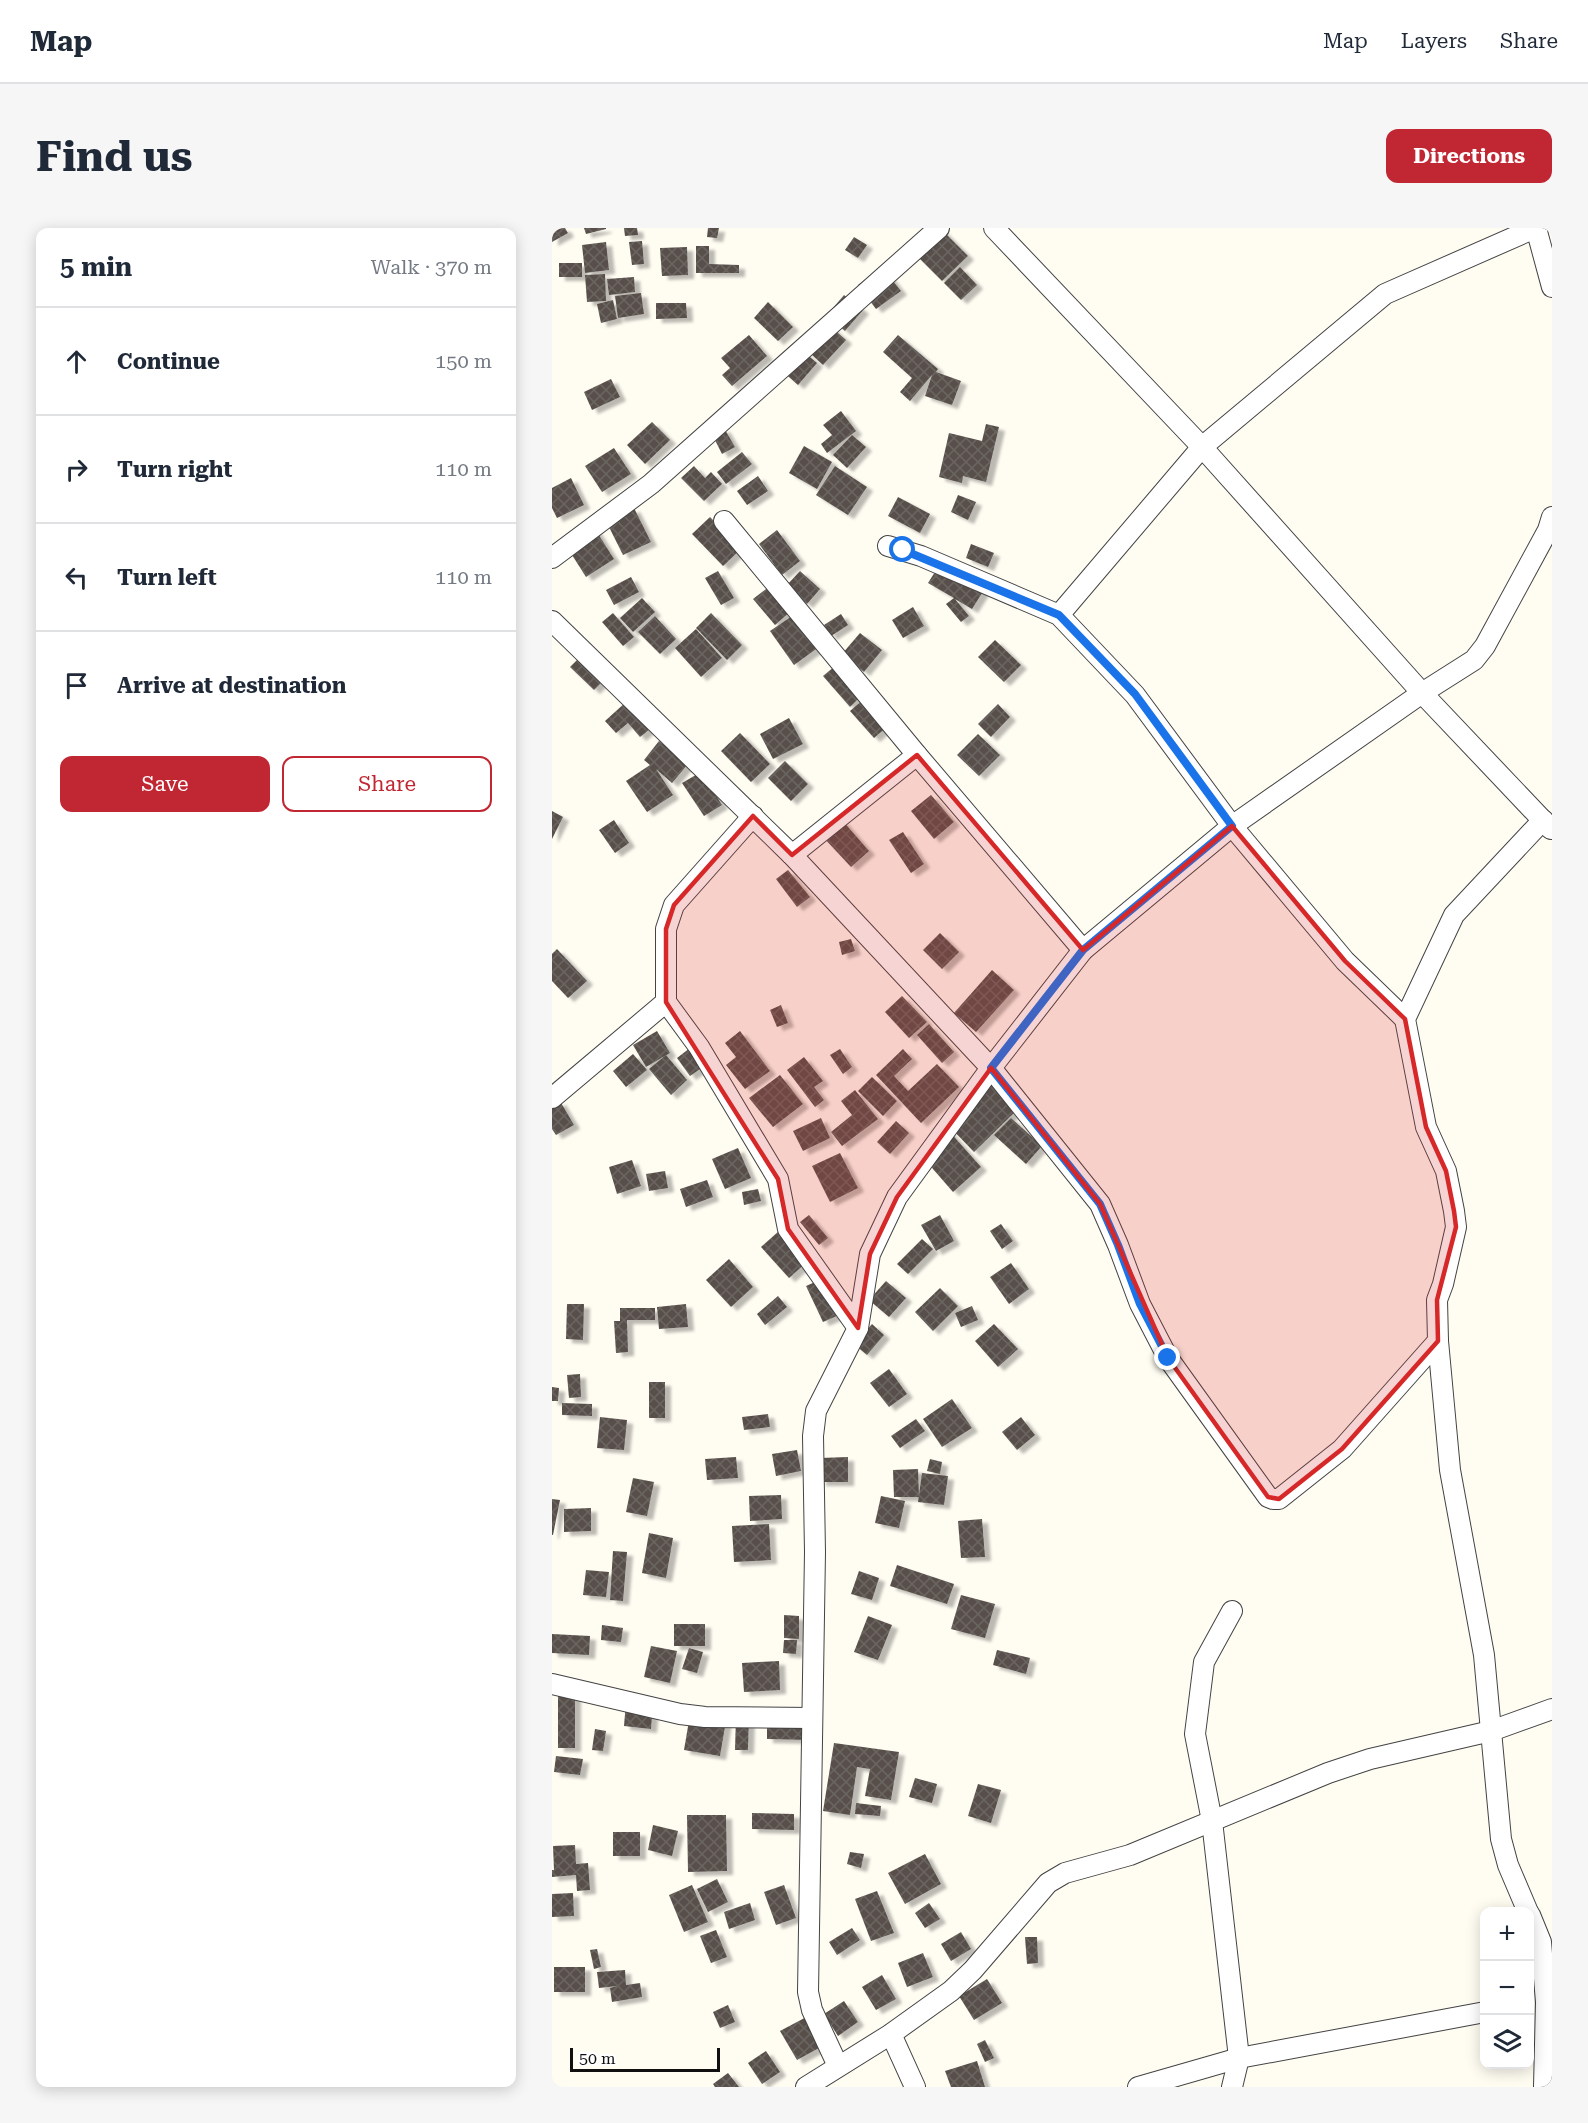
<!DOCTYPE html>
<html lang="en">
<head>
<meta charset="utf-8">
<style>
  :root { --surface:#fff; --page:#f6f6f7; --text:#1f2937; --muted:#747a83; --line:#e0e1e3; --accent:#c02733 }
  body { margin:0; font-family:"Roboto Serif",serif; background:var(--page); color:var(--text) }
  .controls { position:absolute; right:18px; bottom:18px; display:grid; overflow:hidden; border-radius:12px; box-shadow:0 3px 15px #0003 }
  .controls button { width:54px; height:54px; display:grid; place-items:center; padding:0; border:0; border-bottom:2px solid var(--line); background:var(--surface); color:var(--text); font:30px sans-serif }
  .scale { position:absolute; left:18px; bottom:15px; width:150px; box-sizing:border-box; padding-left:6px; border:3px solid #101010; border-top:0; font-size:16px; line-height:21px; white-space:nowrap; color:#101010; -webkit-text-stroke:4px #fff; paint-order:stroke }
  .stop { position:absolute; width:18px; height:18px; margin:-14px; border:4px solid #1a73e8; border-radius:50%; background:#fff }
  .stop.end { background:#1a73e8; border-color:#fff; box-shadow:0 2px 6px #0008 }
  .list { margin:0; padding:0; list-style:none }
  h2 { display:flex; justify-content:space-between; align-items:center; height:78px; margin:0; padding:0 24px; font-size:26px }
  h2 small { font-size:20px; font-weight:400; color:var(--muted) }
  .list li { display:grid; grid-template-columns:39px 1fr auto; gap:18px; align-items:center; box-sizing:border-box; height:108px; padding:0 24px; border-top:2px solid var(--line) }
  .list b { display:block; font-size:22px; white-space:nowrap }
  .list em { font-size:20px; font-style:normal; color:var(--muted) }
  .actions { display:flex; gap:12px; padding:18px 24px }
  .actions a { flex:1; padding:14px 0; border:2px solid var(--accent); border-radius:12px; text-align:center; font-size:21px; color:var(--accent) }
  .actions .main { background:var(--accent); color:#fff }
  .icon { flex:none; width:33px; height:33px; fill:none; stroke:currentColor; stroke-width:2; stroke-linecap:round; stroke-linejoin:round }
  .map { position:relative; flex:none; width:1000px; height:1859px; overflow:hidden; border-radius:12px }
  header { display:flex; align-items:center; gap:36px; box-sizing:border-box; height:84px; padding:0 30px; background:var(--surface); border-bottom:2px solid var(--line) }
  header strong { font-size:28px }
  nav { display:flex; gap:33px; margin-inline-start:auto; font-size:21px }
  .intro { display:flex; align-items:center; justify-content:space-between; box-sizing:border-box; height:144px; padding:0 36px }
  h1 { margin:0; font-size:42px }
  .button { padding:15px 27px; border-radius:12px; background:var(--accent); color:#fff; font-size:21px; font-weight:700 }
  main { display:flex; gap:36px; padding:0 36px }
  aside { flex:1; background:var(--surface); border-radius:12px; box-shadow:0 3px 15px #0003 }
  .map>svg:first-child { display:block }
  .building { fill:url(#building-cross-hatch); filter:url(#shadow) }
  .lines { fill:none; stroke-linecap:round; stroke-linejoin:round }
  .minor-casing { stroke:#434343; stroke-width:22 }
  .minor { stroke:#fff; stroke-width:20 }
  .route { stroke:#1a73e8; stroke-width:8 }
  .marked { fill:#d62828; fill-opacity:0.2; stroke:#d62828; stroke-width:4.5; stroke-linejoin:round }
</style>
</head>
<body>
<header>
<strong>Map</strong>
<nav><a>Map</a><a>Layers</a><a>Share</a></nav>
</header>
<div class="intro"><h1>Find us</h1><a class="button">Directions</a></div>
<main>
<aside>
<h2>5 min<small>Walk · 370 m</small></h2>
<ul class="list">
<li><svg class="icon" aria-label="ahead" viewBox="0 0 24 24"><path d="M12 20V5M6 11l6-6 6 6"/></svg><div><b>Continue</b></div><em>150 m</em></li>
<li><svg class="icon" aria-label="right" viewBox="0 0 24 24"><path d="M7 20v-9h11M14 6l5 5-5 5"/></svg><div><b>Turn right</b></div><em>110 m</em></li>
<li><svg class="icon" aria-label="left" viewBox="0 0 24 24"><path d="M17 20v-9H6M10 6l-5 5 5 5"/></svg><div><b>Turn left</b></div><em>110 m</em></li>
<li><svg class="icon" aria-label="arrive" viewBox="0 0 24 24"><path d="M6 21V4h12l-3 4 3 4H6"/></svg><div><b>Arrive at destination</b></div></li>
</ul>
<div class="actions"><a class="main">Save</a><a>Share</a></div>
</aside>
<div class="map">
<svg width="1000" height="1859" viewBox="0 0 1000 1859">
  <defs>
    <pattern id="building-cross-hatch" width="8" height="8" patternUnits="userSpaceOnUse" patternTransform="scale(1.5)"><rect width="8" height="8" fill="#58504c"/><path d="M0 0l8 8M0 8l8-8" fill="none" stroke="#6b6561"/></pattern>
    <filter id="shadow"><feDropShadow dx="6" dy="4" stdDeviation="1.5" flood-color="#0004"/></filter>
  </defs>
  <rect width="100%" height="100%" fill="#fffcf2"/>
  <g class="building">
    <polygon points="0,0 13,0 16,5 0,14"/>
    <polygon points="32,0 54,0 54,1 34,6"/>
    <polygon points="72,0 85,0 86,7 73,8"/>
    <polygon points="156,0 167,0 165,10 155,9"/>
    <polygon points="388,0 416,28 390,53 362,25"/>
    <polygon points="302,9 315,17 306,30 293,22"/>
    <polygon points="90,13 92,36 80,37 77,14"/>
    <polygon points="54,14 57,42 33,45 30,17"/>
    <polygon points="144,18 157,18 157,36 187,37 187,45 144,45"/>
    <polygon points="135,19 136,47 110,48 108,20"/>
    <rect x="7" y="35" width="23" height="14"/>
    <polygon points="330,39 349,63 324,81 306,57"/>
    <polygon points="408,39 425,57 409,72 392,55"/>
    <polygon points="53,46 54,73 35,74 33,47"/>
    <polygon points="82,49 83,64 57,67 55,51"/>
    <polygon points="89,65 92,86 66,90 63,68"/>
    <polygon points="292,67 311,82 293,103 275,87"/>
    <polygon points="61,72 65,91 49,95 45,76"/>
    <polygon points="216,74 241,99 226,113 202,90"/>
    <polygon points="104,75 134,75 135,90 104,91"/>
    <polygon points="270,91 294,112 271,137 248,116"/>
    <polygon points="197,107 215,128 180,158 170,147 178,140 169,130"/>
    <polygon points="346,107 386,141 384,144 409,153 400,177 373,168 380,147 358,173 348,164 360,150 331,124"/>
    <polygon points="246,119 265,135 246,157 227,140"/>
    <polygon points="59,151 68,169 40,182 32,164"/>
    <polygon points="289,183 304,203 275,225 269,216 280,207 271,197"/>
    <polygon points="100,194 118,212 93,236 75,217"/>
    <polygon points="434,196 447,199 434,254 411,248 410,255 387,249 397,205 430,213"/>
    <polygon points="172,200 183,219 170,226 160,206"/>
    <polygon points="300,207 314,219 295,240 281,227"/>
    <polygon points="252,218 280,234 265,261 237,245"/>
    <polygon points="62,220 79,246 50,264 33,238"/>
    <polygon points="190,224 200,236 174,256 165,244"/>
    <polygon points="142,238 153,250 159,244 170,256 152,273 129,250"/>
    <polygon points="283,238 315,259 296,287 264,267"/>
    <polygon points="206,248 216,263 195,277 185,263"/>
    <polygon points="19,250 32,277 5,290 0,280 0,260"/>
    <polygon points="406,267 424,274 416,292 399,284"/>
    <polygon points="346,269 378,286 368,305 336,288"/>
    <polygon points="82,280 99,314 71,327 54,293"/>
    <polygon points="158,289 189,321 171,338 140,306"/>
    <polygon points="43,301 62,331 34,349 15,319"/>
    <polygon points="225,302 248,333 230,347 207,316"/>
    <polygon points="419,316 442,325 436,339 414,330"/>
    <polygon points="388,336 432,362 420,381 403,371 417,388 409,394 394,376 402,370 376,355"/>
    <polygon points="166,343 182,370 169,377 153,350"/>
    <polygon points="248,343 268,361 255,376 234,358"/>
    <polygon points="79,349 87,364 62,377 54,362"/>
    <polygon points="218,358 239,383 223,397 201,371"/>
    <polygon points="90,370 103,384 81,404 68,390"/>
    <polygon points="361,379 372,398 351,410 340,392"/>
    <polygon points="61,385 82,409 71,418 50,394"/>
    <polygon points="159,385 190,417 175,432 144,400"/>
    <polygon points="243,386 267,419 242,437 218,403"/>
    <polygon points="289,386 296,397 279,408 272,397"/>
    <polygon points="103,388 124,411 108,426 86,404"/>
    <polygon points="144,401 170,430 149,449 123,420"/>
    <polygon points="308,405 330,422 312,444 290,426"/>
    <polygon points="443,412 469,437 452,454 426,429"/>
    <polygon points="28,429 52,452 42,462 18,439"/>
    <polygon points="283,438 309,468 298,479 271,448"/>
    <polygon points="312,471 336,498 322,510 298,483"/>
    <polygon points="74,474 98,501 88,509 76,495 64,505 53,493"/>
    <polygon points="446,476 458,489 439,509 426,496"/>
    <polygon points="237,490 251,516 221,531 208,506"/>
    <polygon points="188,505 218,536 199,554 169,523"/>
    <polygon points="426,506 448,527 427,548 405,527"/>
    <polygon points="107,513 136,536 120,555 104,541 121,567 95,584 74,553 98,537 92,532"/>
    <polygon points="233,533 256,556 239,573 216,550"/>
    <polygon points="149,544 170,577 152,588 130,555"/>
    <polygon points="379,567 402,594 382,611 359,583"/>
    <polygon points="0,583 11,589 0,611"/>
    <polygon points="62,592 77,615 63,625 47,602"/>
    <polygon points="290,592 317,623 299,639 271,609"/>
    <polygon points="351,604 372,636 359,645 337,612"/>
    <polygon points="236,642 258,669 245,679 224,651"/>
    <polygon points="388,705 407,724 390,741 371,722"/>
    <polygon points="299,711 303,723 290,727 287,714"/>
    <polygon points="5,721 35,753 16,770 0,753 0,726"/>
    <polygon points="440,742 462,762 424,804 402,785"/>
    <polygon points="350,768 375,794 357,810 333,784"/>
    <polygon points="229,777 236,795 225,799 218,782"/>
    <polygon points="377,796 402,824 390,835 365,807"/>
    <polygon points="105,803 118,825 94,839 81,817"/>
    <polygon points="188,803 218,843 193,861 174,837 184,829 173,815"/>
    <polygon points="138,820 151,839 138,848 125,830"/>
    <polygon points="288,821 300,839 291,846 278,827"/>
    <polygon points="351,821 360,831 342,848 356,863 385,836 407,859 369,895 324,847"/>
    <polygon points="81,826 95,842 74,859 61,843"/>
    <polygon points="114,827 135,852 119,867 97,841"/>
    <polygon points="252,829 271,853 262,859 272,872 263,879 235,842"/>
    <polygon points="228,847 251,876 221,899 197,870"/>
    <polygon points="320,849 345,873 331,888 306,863"/>
    <polygon points="442,854 467,880 422,924 397,898"/>
    <polygon points="303,862 326,891 290,918 279,904 300,887 289,873"/>
    <polygon points="8,873 22,897 4,907 0,901 0,877"/>
    <polygon points="269,890 278,910 251,923 241,903"/>
    <polygon points="459,890 490,918 474,936 442,907"/>
    <polygon points="344,893 357,905 338,926 325,914"/>
    <polygon points="396,902 429,939 401,964 368,926"/>
    <polygon points="186,920 199,950 173,961 160,931"/>
    <polygon points="288,925 306,960 278,974 260,938"/>
    <polygon points="80,932 89,958 65,966 57,939"/>
    <polygon points="113,943 116,960 97,963 94,946"/>
    <polygon points="155,952 161,969 134,979 128,961"/>
    <polygon points="206,961 209,973 192,977 190,964"/>
    <polygon points="257,987 276,1010 267,1017 248,994"/>
    <polygon points="388,987 402,1013 384,1023 369,997"/>
    <polygon points="449,996 461,1013 450,1021 438,1003"/>
    <polygon points="227,1003 255,1034 237,1050 209,1019"/>
    <polygon points="370,1011 381,1021 356,1046 345,1036"/>
    <polygon points="177,1031 201,1059 179,1079 154,1052"/>
    <polygon points="459,1035 477,1061 457,1076 438,1049"/>
    <polygon points="270,1051 287,1087 271,1094 254,1058"/>
    <polygon points="334,1053 354,1070 337,1089 317,1072"/>
    <polygon points="388,1060 406,1078 381,1103 363,1084"/>
    <polygon points="226,1068 235,1079 213,1097 205,1086"/>
    <polygon points="15,1076 32,1076 31,1112 14,1111"/>
    <polygon points="134,1076 136,1099 107,1101 105,1079"/>
    <polygon points="420,1078 426,1092 409,1099 403,1085"/>
    <polygon points="68,1080 103,1080 103,1092 75,1092 76,1124 64,1125 62,1093 68,1093"/>
    <polygon points="320,1096 332,1107 315,1127 302,1116"/>
    <polygon points="442,1096 466,1121 446,1139 423,1113"/>
    <polygon points="337,1141 355,1166 337,1179 318,1155"/>
    <polygon points="28,1146 29,1169 17,1170 15,1147"/>
    <rect x="97" y="1154" width="16" height="36"/>
    <polygon points="0,1159 7,1160 6,1173 0,1173"/>
    <polygon points="400,1171 420,1200 390,1219 371,1191"/>
    <polygon points="10,1175 40,1176 40,1188 10,1187"/>
    <polygon points="216,1186 218,1199 192,1202 190,1189"/>
    <polygon points="48,1189 75,1192 72,1222 45,1220"/>
    <polygon points="469,1189 483,1207 465,1222 450,1204"/>
    <polygon points="364,1191 373,1203 348,1220 339,1208"/>
    <polygon points="245,1222 249,1243 224,1248 220,1226"/>
    <polygon points="184,1229 186,1250 155,1252 153,1231"/>
    <polygon points="296,1229 296,1254 268,1254 268,1230"/>
    <polygon points="378,1231 390,1234 388,1246 375,1243"/>
    <polygon points="366,1241 367,1269 342,1269 341,1242"/>
    <polygon points="370,1245 396,1248 392,1277 366,1274"/>
    <polygon points="81,1250 102,1254 95,1288 74,1284"/>
    <polygon points="229,1267 230,1291 198,1293 197,1268"/>
    <polygon points="329,1268 353,1273 347,1300 323,1295"/>
    <polygon points="0,1271 8,1272 1,1307 0,1307"/>
    <polygon points="39,1280 39,1303 12,1304 12,1281"/>
    <polygon points="430,1291 433,1329 409,1330 406,1293"/>
    <polygon points="217,1296 219,1332 182,1334 180,1298"/>
    <polygon points="97,1305 121,1310 114,1350 90,1345"/>
    <polygon points="61,1323 75,1324 71,1373 58,1372"/>
    <polygon points="345,1337 402,1356 395,1376 338,1358"/>
    <polygon points="34,1342 57,1344 54,1369 31,1367"/>
    <polygon points="307,1343 327,1350 320,1372 299,1366"/>
    <polygon points="409,1367 443,1376 433,1410 399,1401"/>
    <polygon points="232,1387 247,1388 247,1411 232,1410"/>
    <polygon points="316,1388 340,1397 326,1432 302,1424"/>
    <rect x="122" y="1396" width="31" height="22"/>
    <polygon points="50,1397 71,1400 69,1414 49,1412"/>
    <polygon points="0,1406 38,1408 37,1427 0,1425"/>
    <polygon points="232,1412 245,1412 244,1426 231,1425"/>
    <polygon points="99,1418 125,1423 118,1455 92,1449"/>
    <polygon points="137,1420 151,1424 145,1445 130,1441"/>
    <polygon points="445,1422 478,1430 474,1446 441,1437"/>
    <polygon points="227,1433 228,1462 192,1464 190,1435"/>
    <rect x="6" y="1463" width="17" height="57"/>
    <polygon points="74,1474 101,1476 99,1501 72,1498"/>
    <polygon points="139,1481 175,1487 168,1528 132,1522"/>
    <polygon points="184,1487 197,1487 196,1522 183,1522"/>
    <polygon points="215,1487 260,1488 259,1512 215,1511"/>
    <polygon points="43,1501 54,1503 51,1523 40,1522"/>
    <polygon points="282,1515 347,1524 339,1572 313,1568 318,1541 305,1539 298,1587 271,1583"/>
    <polygon points="4,1528 31,1531 28,1547 2,1544"/>
    <polygon points="363,1550 385,1556 380,1575 357,1569"/>
    <polygon points="426,1556 449,1562 439,1595 416,1588"/>
    <polygon points="304,1575 329,1578 328,1588 303,1586"/>
    <polygon points="200,1585 242,1586 242,1602 200,1601"/>
    <polygon points="135,1587 174,1587 175,1643 136,1644"/>
    <polygon points="101,1597 126,1603 120,1628 96,1622"/>
    <rect x="61" y="1604" width="27" height="24"/>
    <polygon points="23,1617 24,1636 36,1635 38,1662 25,1663 24,1647 0,1649 0,1642 2,1642 1,1618"/>
    <polygon points="298,1624 312,1626 309,1640 295,1636"/>
    <polygon points="373,1626 389,1656 353,1676 336,1645"/>
    <polygon points="165,1651 176,1674 156,1684 145,1661"/>
    <polygon points="140,1657 156,1694 132,1704 117,1667"/>
    <polygon points="232,1657 244,1690 224,1697 212,1664"/>
    <polygon points="325,1663 342,1705 319,1713 303,1671"/>
    <polygon points="21,1665 22,1688 0,1689 0,1666"/>
    <polygon points="198,1675 203,1692 177,1701 172,1684"/>
    <polygon points="377,1675 388,1691 373,1700 363,1685"/>
    <polygon points="300,1700 308,1712 285,1727 277,1714"/>
    <polygon points="164,1702 175,1729 159,1735 148,1708"/>
    <polygon points="409,1704 419,1721 399,1733 389,1716"/>
    <polygon points="473,1709 485,1709 486,1735 475,1736"/>
    <polygon points="45,1721 49,1739 42,1741 38,1722"/>
    <polygon points="371,1725 381,1749 355,1759 346,1735"/>
    <rect x="2" y="1739" width="31" height="25"/>
    <polygon points="73,1742 74,1757 88,1755 90,1769 60,1774 58,1760 65,1758 47,1760 45,1744"/>
    <polygon points="330,1747 344,1771 324,1782 310,1759"/>
    <polygon points="435,1751 450,1775 422,1792 407,1768"/>
    <polygon points="292,1773 306,1794 286,1808 272,1786"/>
    <polygon points="176,1777 183,1794 168,1800 161,1784"/>
    <polygon points="260,1786 276,1815 245,1832 228,1803"/>
    <polygon points="433,1812 442,1830 433,1834 425,1816"/>
    <polygon points="214,1823 228,1844 210,1856 196,1835"/>
    <polygon points="425,1833 433,1859 399,1859 393,1843"/>
    <polygon points="176,1845 187,1859 163,1859 161,1856"/>
  </g>
  <g class="lines">
    <defs>
      <g id="minor">
        <polyline points="442,0 650,219 870,465 999,601"/>
        <polyline points="984,0 1000,59"/>
        <polyline points="172,293 365,527 531,722"/>
        <polyline points="336,318 369,328 507,387 583,467 680,598 793,733 853,791"/>
        <polyline points="0,330 99,256 387,0"/>
        <polyline points="507,387 650,219 833,66 983,0"/>
        <polyline points="0,393 240,627 439,840 548,976 566,1017 588,1076 616,1130 716,1269 721,1271 727,1271 790,1221 886,1113"/>
        <polyline points="240,627 365,527"/>
        <polyline points="114,774 147,819 226,951 236,1001 306,1100"/>
        <polyline points="0,870 114,774 114,701 122,677 201,588"/>
        <polyline points="680,1383 652,1434 643,1506 660,1593 687,1830 680,1859"/>
        <polyline points="0,1456 128,1486 153,1489 260,1490"/>
        <polyline points="976,1684 956,1637 949,1611 932,1427 898,1242 886,1113 885,1072 891,1056 904,999 902,983 894,943 874,899 853,791 902,687 991,592"/>
        <polyline points="978,1687 989,1714 994,1774 992,1859"/>
        <polyline points="339,1806 363,1859"/>
        <polyline points="286,1838 260,1782 256,1764 263,1324 261,1208 264,1183 306,1100 318,1026 345,969 439,840 531,722 680,598 870,465 922,432 933,418 996,302 1000,289"/>
        <polyline points="254,1859 339,1806 399,1763 421,1742 496,1655 513,1645 578,1627 776,1545 818,1531 939,1503 1000,1481"/>
        <polyline points="586,1859 687,1830 933,1784"/>
      </g>
    </defs>
    <use href="#minor" class="minor-casing"/>
    <use href="#minor" class="minor"/>
  </g>
  <g class="lines">
    <polyline class="route" points="351,322 507,387 583,466 680,598 531,722 439,840 548,976 566,1017 588,1076 616,1130"/>
  </g>
  <path class="marked" d="M365 527 531 722 680 598 793 733 853 791 874 899 894 943 902 983 904 999 885 1072 886 1113 790 1221 727 1271 716 1269 616 1130 548 976 439 840 345 969 318 1026 306 1100 236 1001 226 951 114 774V701L122 677 201 588 240 627Z"/>
</svg>
<div class="controls">
<button>+</button>
<button>−</button>
<button><svg class="icon" aria-label="layers" viewBox="0 0 24 24"><path d="M12 4l9 5-9 5-9-5zM3 14l9 5 9-5"/></svg></button>
</div>
<div class="scale">50 m</div>
<div class="stop" style="left:351px;top:322px"></div>
<div class="stop end" style="left:616px;top:1130px"></div>
</div>
</main>
</body>
</html>
